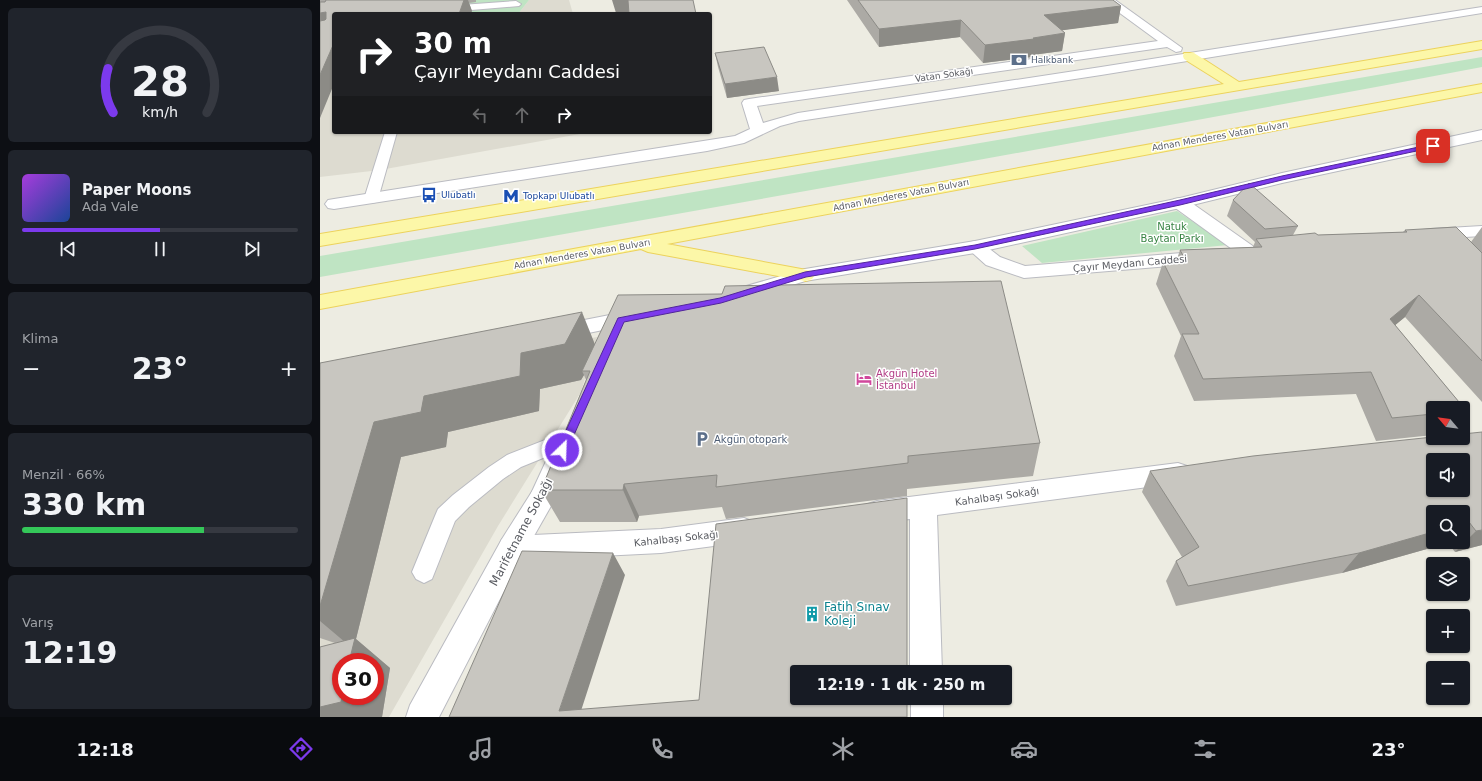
<!DOCTYPE html>
<html lang="tr">
<head>
<meta charset="utf-8">
<style>
	:root { --surface:#171b24; --page:#20242c; --text:#f1f3f6; --muted:#9ea1a6; --line:#363941; --accent:#7c3aed }
	body { margin:0; font-family:"DejaVu Sans",sans-serif; background:var(--page); color:var(--text); height:100vh; display:flex; flex-direction:column; font-size:15px; white-space:nowrap }
	* { box-sizing:border-box; margin:0 }
	p { font-size:13px; color:var(--muted) }
	.icon { flex:none; width:22px; height:22px; fill:none; stroke:currentColor; stroke-width:2; stroke-linecap:round; stroke-linejoin:round }
	.map { position:relative; flex:1; overflow:hidden }
	.drawer { display:flex; flex-direction:column; gap:8px; padding:8px; background:#0d0f14; width:320px }
	.drawer>* { flex:none }
	.hud { position:absolute; left:12px; top:12px; width:380px; height:122px; border-radius:4px; box-shadow:0 1px 3px #0004; background:#202124; color:#fff; overflow:hidden }
	.needle { width:26px; rotate:299deg }
	.fabs { position:absolute; left:1106px; top:401px; display:grid; gap:8px }
	.fabs a { display:grid; place-items:center; width:44px; height:44px; border-radius:4px; background:var(--surface); box-shadow:0 1px 3px #0004; font-size:20px }
	.speed { position:absolute; left:12px; top:653px; display:flex; gap:8px; font-size:20px; font-weight:700; text-align:center }
	.speed>* { display:grid; place-content:center; width:52px; height:52px; border-radius:50%; background:var(--surface); box-shadow:0 1px 3px #0004; line-height:1 }
	.speed .limit { border:6px solid #d22; background:#fff; color:#111 }
	.pin { position:absolute; display:grid; place-items:center; width:34px; height:34px; color:#fff; margin:-17px; border-radius:8px; box-shadow:0 2px 6px #0006 }
	.me { position:absolute; width:44px; margin:-22px; rotate:24deg; stroke-linejoin:round; filter:drop-shadow(0 0 3px #0008) }
	.turn { display:flex; align-items:center; gap:14px; height:84px; padding:0 16px; font-size:18px }
	.turn .icon { width:52px; height:52px; stroke-width:2.5 }
	.turn b { display:block; font-size:28px; line-height:34px }
	.lanes { display:flex; align-items:center; height:38px; padding:0 16px; background:#0003; justify-content:center; gap:20px; direction:ltr }
	.lanes .off { opacity:.35 }
	.big { font-size:30px; font-weight:700; line-height:1.1 }
	.drawer .widget { flex:1; display:flex; flex-direction:column; justify-content:center; gap:6px; min-width:0; padding:0 14px; border-radius:6px; background:var(--page) }
	.drawer .dial { align-items:center; gap:0 }
	.dial svg { height:104px; overflow:visible; fill:none; stroke:var(--line); stroke-width:7; stroke-linecap:round; text-anchor:middle }
	.dial text { fill:var(--text); stroke:none }
	.song { display:flex; align-items:center; gap:12px }
	.cover { width:48px; height:48px; border-radius:6px; background:linear-gradient(135deg,hsl(280 70% 55%),hsl(220 70% 35%)) }
	.played { height:4px; border-radius:2px; background:linear-gradient(90deg,var(--accent) 50%,var(--line) 50%) }
	.keys { display:flex; justify-content:space-around; direction:ltr }
	.heat { display:flex; justify-content:space-between; align-items:center; font-size:22px; direction:ltr }
	.charge { height:6px; border-radius:3px; background:linear-gradient(90deg,#34c759 66%,var(--line) 0) }
	.trip { position:absolute; left:470px; top:665px; width:222px; height:40px; border-radius:4px; background:var(--surface); box-shadow:0 1px 3px #0004; font-weight:700; line-height:40px; text-align:center }
	.tabs { display:flex; height:64px; justify-content:space-around; align-items:center; background:#090b0e; color:var(--muted) }
	.tabs .icon { width:28px; height:28px }
	.tabs .current { color:var(--accent) }
	.tabs b { font-size:18px; color:var(--text) }
	main { display:flex; flex:1; min-height:0 }
	.map>svg:first-child { display:block }
	.education { fill:#dddbd0; fill-rule:evenodd }
	.green { fill:#bfe4c3 }
	.lines { fill:none; stroke-linecap:round; stroke-linejoin:round }
	.service-casing { stroke:#babbc1; stroke-width:2 }
	.pedestrian-casing { stroke:#babbc1; stroke-width:2 }
	.minor-casing { stroke:#babbc1; stroke-width:2 }
	.secondary-casing { stroke:#b8bac0; stroke-width:2 }
	.primary-casing { stroke:#ecd25c; stroke-width:2 }
	.service { fill:#fff; fill-rule:evenodd }
	.pedestrian { fill:#fff; fill-rule:evenodd }
	.minor { fill:#fff; fill-rule:evenodd }
	.secondary { fill:#fff; fill-rule:evenodd }
	.primary { fill:#fcf7a8; fill-rule:evenodd }
	.wall { fill:#acaaa5; fill-rule:evenodd }
	.shaded-wall { fill:#8c8b86 }
	.building { fill:#c8c6c0; stroke:#8c8b86; fill-rule:evenodd }
	.route { fill:#7c3aed; stroke:#51269a }
	.labels { text-anchor:middle; stroke-width:3; stroke-linejoin:round; paint-order:stroke }
	.far-service-label { font-size:9px; fill:#4e5e75; stroke:#fff; text-anchor:start }
	.far-street-label { font-size:9px; fill:#5b5d63; stroke:#fff }
	.far-transit-label { font-size:9px; fill:#164399; stroke:#fff; text-anchor:start }
	.park-label { font-size:10px; fill:#388444; stroke:#fff }
	.street-label { font-size:10px; fill:#5b5d63; stroke:#fff }
	.hotel-label { font-size:10px; fill:#b23c85; stroke:#fff; text-anchor:start }
	.service-label { font-size:10px; fill:#4e5e75; stroke:#fff; text-anchor:start }
	.near-street-label { font-size:12px; fill:#5b5d63; stroke:#fff }
	.near-culture-label { font-size:12px; fill:#0d838f; stroke:#fff; text-anchor:start }
</style>
</head>
<body>
<main>
<section class="drawer">
<div class="widget dial"><svg viewBox="0 0 100 80">
<path d="M14 69A42 42 0 1 1 86 69"/>
<path d="M14 69A42 42 0 0 1 10 35" stroke="#7c3aed"/>
<text x="50" y="56" font-size="32" font-weight="700">28</text>
<text x="50" y="72" font-size="11">km/h</text>
</svg></div>
<div class="widget">
<div class="song"><i class="cover"></i><div><b>Paper Moons</b><p>Ada Vale</p></div></div>
<div class="played"></div>
<div class="keys"><svg class="icon" aria-label="previous" viewBox="0 0 24 24"><path d="M18 5L8 12l10 7zM5 5v14"/></svg><svg class="icon" aria-label="pause" viewBox="0 0 24 24"><path d="M8 5v14M16 5v14"/></svg><svg class="icon" aria-label="next" viewBox="0 0 24 24"><path d="M6 5l10 7-10 7zM19 5v14"/></svg></div>
</div>
<div class="widget"><p>Klima</p>
<div class="heat"><a>−</a><b class="big">23°</b><a>+</a></div>
</div>
<div class="widget"><p>Menzil · 66%</p><b class="big">330 km</b><div class="charge"></div></div>
<div class="widget"><p>Varış</p><b class="big">12:19</b></div>
</section>
<div class="map">
<svg width="1162" height="717" viewBox="0 0 1162 717">
	<rect width="100%" height="100%" fill="#edece2"/>
	<path class="education" d="M209 0H249L253 14H198Z
		M0 23H14V132H271L60 170 0 177Z
		M277 337 261 392 178 526 69 717H0V393ZM21 662H55V696H21Z"/>
	<path class="green" d="M0 0H209L198 14H14Z
		M1162 57V67C775 140 388 209 0 277V256Z
		M857 211 908 245 722 263 702 246Z"/>
	<g class="lines">
		<defs>
			<path id="service" d="M196 1 201 4 199 6 127 12 122 9 127 6Z
				M65 132H77L58 199 56 202 51 203 46 202 44 199Z
				M248 431 255 433 258 439 255 445 201 467 183 479 149 507 135 521 112 579 104 583 96 579 92 572 115 516 118 509 133 495 169 467 187 455Z"/>
			<path id="pedestrian" d="M222 487 231 490 235 498 231 506 202 557 192 560 182 557 178 548 182 539 213 490Z"/>
			<path id="minor" d="M782 0H795L862 48 861 51 856 52 847 47 437 106 443 123 478 113 781 67 1162 7V13L781 75 479 121 460 126 424 143 387 151 14 209 8 208 5 204 8 200 14 199 415 136 430 129 422 103 424 100 429 99 838 41Z
				M860 198 866 199 937 249 939 253 937 257 930 259 923 257 854 207 851 203 854 199Z
				M1162 226V236L1111 239 1105 238 1102 234 1105 230 1111 229Z
				M655 241 662 243 680 257 705 266 886 251 893 253 895 257 893 261 886 263 704 278 666 265 646 247 648 243Z
				M485 269 492 271 495 275 492 279 423 300 416 299 413 294 416 289Z
				M315 310 322 312 325 317 322 322 239 339 232 337 228 332 232 327 239 325Z
				M236 456 245 459 249 466 231 506 222 509 213 506 209 498 227 459Z
				M858 463 867 466 871 473 867 480 858 483 617 515 622 672H590V519L557 523 548 520 544 512 548 504 557 501Z
				M424 518 434 522 438 530 434 538 424 542 341 553 200 560 119 717H86L90 705 182 539 192 536 341 529Z
				M591 698H623V717H591Z"/>
			<path id="secondary" d="M1162 130V140L962 183 860 208 655 253 485 281 478 279 475 275 478 271 485 269 655 241 860 198 962 173Z"/>
			<path id="primary" d="M1162 41V49L0 246V234L904 84 864 59 863 56 864 53H874L919 82Z
				M1162 84V92L347 244 492 271 495 275 492 279 485 281 328 252 321 249 0 309V295Z"/>
		</defs>
		<use href="#service" class="service-casing"/>
		<use href="#pedestrian" class="pedestrian-casing"/>
		<use href="#minor" class="minor-casing"/>
		<use href="#secondary" class="secondary-casing"/>
		<use href="#primary" class="primary-casing"/>
		<use href="#service" class="service"/>
		<use href="#pedestrian" class="pedestrian"/>
		<use href="#minor" class="minor"/>
		<use href="#secondary" class="secondary"/>
		<use href="#primary" class="primary"/>
	</g>
	<path class="wall" d="M0 0H156V2L149 3 152 11 14 14 0 118Z
		M527 0H793L801 6 798 23 741 30 745 33 742 51 712 55V57L663 63 640 37 559 47Z
		M395 53 459 91 407 98 398 67Z
		M913 200 978 226 973 235H998L1083 232 1085 230 1151 242 1162 227V402L1085 317 1075 325 1149 414 1143 422V408H1113V435L1056 441 1036 394 874 401 854 356 861 336 836 284 843 262H856L860 250 933 247 935 242 907 216Z
		M275 344 720 443 713 476 587 489V496L406 519 402 507 319 516 317 522H240L221 490 266 380 264 375 261 380 220 389 219 411 128 432 126 447 81 457 36 639 70 668 62 717H0L15 643 0 638V363Z
		M1143 438 1162 545 1135 552 1128 543 1022 573 856 606 846 581 856 561 862 557 822 492 830 471ZM1143 512V542H1113Z"/>
	<path class="shaded-wall" d="M144 0H148L152 11 151 14H139Z
		M292 0H308L311 12 296 13Z
		M801 6 798 23 722 33 724 15Z
		M6 12 14 27 0 31V13Z
		M641 20 640 37 559 47V29Z
		M745 33 742 51 712 55V57L663 63 665 45 713 38Z
		M14 43V84L0 118V75Z
		M390 76 392 87H390Z
		M457 77 459 91 407 98 405 84Z
		M1099 295 1085 317 1056 341 1070 319Z
		M262 312 276 347 262 371 264 375 261 380 220 389 219 411 128 432 126 447 81 457 36 639 70 668 62 717H0V707L22 696H55V662H29L32 648 0 621V606L54 422 104 396 201 353Z
		M304 484 319 516 317 522 303 490Z
		M1149 522 1143 528V524Z
		M1162 530V545L1135 552 1156 531Z
		M1113 532V542H1129L1128 543 1022 573 1039 553Z
		M293 553 305 575 259 717 239 711Z"/>
	<path class="building" d="M6 0H144L139 14H14V43L0 75V21L5 20 6 19V12L0 13V2H5Z
		M308 0H373L376 14H309Z
		M538 0H793L801 6 724 15 745 33 713 38 714 39 665 45 641 20 559 29Z
		M444 47 457 77 405 84 395 53Z
		M929 183 978 226 945 229 913 200Z
		M1136 227 1162 253V361L1099 295 1070 319 1149 414H1143V408H1113V414L1072 418 1051 372 883 379 862 334H879L843 262 866 261 860 250 942 247 936 239 995 233 998 235 1087 232 1085 230Z
		M681 281 720 443 588 456V463L396 487 397 475 304 484 303 490H221L270 371H262L298 295 402 294 405 286Z
		M262 312 245 344 201 353 200 376 104 396 101 412 54 422 0 606V363Z
		M1162 432V530L1156 531 1149 522 1143 524V512H1113V532L1039 553 868 586 856 561 879 547 830 471 933 456 1113 437V438H1143V434ZM1113 460H1143V490H1113Z
		M587 498V672H477V698H587V717H129L202 551 293 553 239 711 379 700 396 524Z
		M35 638 29 662H21V696H22L21 702 0 707V647Z"/>
	<path class="route" d="M1113 144 1116 146 1115 147 962 180 860 205 655 249 486 277 401 303 304 322 246 453H239L237 450 298 318 400 298 485 272 655 245 860 200 962 176Z"/>
	<defs>
		<symbol id="bank-bare" viewBox="-9 -9 18 18"><path d="M-6-4H6V4H-6ZM0-2.3a2.3 2.3 0 1 0 0 4.6a2.3 2.3 0 1 0 0-4.6Z" fill="#5c6f8a" stroke="#fff" stroke-width="2.5" paint-order="stroke"/></symbol>
		<symbol id="bus-bare" viewBox="-9 -9 18 18"><path d="M-5-6H5V4H4V6H2V4H-2V6H-4V4H-5ZM-3.5-4V0h7V-4ZM-3.5 1.2v1.5H-2V1.2ZM2 1.2v1.5H3.5V1.2Z" fill="#1a4fb4" stroke="#fff" stroke-width="2.5" paint-order="stroke"/></symbol>
		<symbol id="metro-bare" viewBox="-9 -9 18 18"><path d="M-5.5 5V-5H-3L0 0L3-5H5.5V5H3V-.5L0 4L-3-.5V5Z" fill="#1a4fb4" stroke="#fff" stroke-width="2.5" paint-order="stroke"/></symbol>
		<symbol id="hotel-bare" viewBox="-9 -9 18 18"><path d="M-6-4.5h1.5V1H6V5H4.5V3h-9V5H-6ZM-4 0a1.8 1.8 0 1 1 3.6 0ZM.5 0V-2.5h3Q6-2.5 6 0Z" fill="#d1479c" stroke="#fff" stroke-width="2.5" paint-order="stroke"/></symbol>
		<symbol id="parking-bare" viewBox="-9 -9 18 18"><path d="M-3.5-5.5H1a3.5 3.5 0 0 1 0 7H-1V5.5H-3.5ZM-1-3.4V-.6H.8a1.4 1.4 0 0 0 0-2.8Z" fill="#5c6f8a" stroke="#fff" stroke-width="2.5" paint-order="stroke"/></symbol>
		<symbol id="building-bare" viewBox="-9 -9 18 18"><path d="M-4-6H4V6H1V3H-1V6H-4ZM-2.5-4.3h1.7v1.8h-1.7ZM.8-4.3h1.7v1.8H.8ZM-2.5-1h1.7V.8h-1.7ZM.8-1h1.7V.8H.8Z" fill="#0f9aa8" stroke="#fff" stroke-width="2.5" paint-order="stroke"/></symbol>
	</defs>
	<g fill-rule="evenodd">
		<use href="#bank-bare" x="688" y="49" width="22" height="22"/>
		<use href="#bus-bare" x="98" y="184" width="22" height="22"/>
		<use href="#metro-bare" x="180" y="185" width="22" height="22"/>
		<use href="#hotel-bare" x="533" y="368" width="22" height="22"/>
		<use href="#parking-bare" x="371" y="428" width="22" height="22"/>
		<use href="#building-bare" x="481" y="603" width="22" height="22"/>
	</g>
	<g class="labels">
		<g class="far-service-label">
			<text x="711" y="63">Halkbank</text>
		</g>
		<g class="far-street-label">
			<text transform="translate(624 75) rotate(-8)" y="3">Vatan Sokağı</text>
			<text transform="translate(900 136) rotate(-10)" y="3">Adnan Menderes Vatan Bulvarı</text>
			<text transform="translate(581 195) rotate(-11)" y="3">Adnan Menderes Vatan Bulvarı</text>
			<text transform="translate(262 254) rotate(-10)" y="3">Adnan Menderes Vatan Bulvarı</text>
		</g>
		<g class="far-transit-label">
			<text x="121" y="198">Ulubatlı</text>
			<text x="203" y="199">Topkapı Ulubatlı</text>
		</g>
		<g class="park-label">
			<text x="852" y="230">Natuk<tspan x="852" dy="12">Baytan Parkı</tspan></text>
		</g>
		<g class="street-label">
			<text transform="translate(810 263) rotate(-5)" y="4">Çayır Meydanı Caddesi</text>
			<text transform="translate(677 496) rotate(-8)" y="4">Kahalbaşı Sokağı</text>
			<text transform="translate(356 538) rotate(-6)" y="4">Kahalbaşı Sokağı</text>
		</g>
		<g class="hotel-label">
			<text x="556" y="377">Akgün Hotel<tspan x="556" dy="12">İstanbul</tspan></text>
		</g>
		<g class="service-label">
			<text x="394" y="443">Akgün otopark</text>
		</g>
		<g class="near-street-label">
			<text transform="translate(201 532) rotate(-62)" y="4">Marifetname Sokağı</text>
		</g>
		<g class="near-culture-label">
			<text x="504" y="611">Fatih Sınav<tspan x="504" dy="14">Koleji</tspan></text>
		</g>
	</g>
</svg>
<div class="fabs">
<a><svg class="needle" viewBox="-14 -14 28 28"><path d="M0-13l5 13h-10z" fill="#e53935"/><path d="M0 13l5-13h-10z" fill="#9ea1a6"/></svg></a>
<a><svg class="icon" aria-label="sound" viewBox="0 0 24 24"><path d="M4 9h4l5-4v14l-5-4H4zM17 9q2 3 0 6"/></svg></a>
<a><svg class="icon" aria-label="search" viewBox="0 0 24 24"><circle cx="10" cy="10" r="6"/><path d="M15 15l6 6"/></svg></a>
<a><svg class="icon" aria-label="layers" viewBox="0 0 24 24"><path d="M12 4l9 5-9 5-9-5zM3 14l9 5 9-5"/></svg></a>
<a>+</a>
<a>−</a>
</div>
<div class="speed"><div class="limit">30</div></div>
<div class="pin" style="left:1113px;top:146px;background:#d93025"><svg class="icon" aria-label="arrive" viewBox="0 0 24 24"><path d="M6 21V4h12l-3 4 3 4H6"/></svg></div>
<svg class="me" style="left:242px;top:450px" viewBox="-20 -20 40 40"><circle r="17" fill="#7c3aed" stroke="#fff" stroke-width="3"/><path d="M0-11L8 9 0 5-8 9z" fill="#fff"/></svg>
<div class="trip">12:19 · 1 dk · 250 m</div>
<div class="hud">
<div class="turn"><svg class="icon" aria-label="right" viewBox="0 0 24 24"><path d="M7 20v-9h11M14 6l5 5-5 5"/></svg><div><b>30 m</b>Çayır Meydanı Caddesi</div></div>
<div class="lanes"><svg class="icon off" aria-label="left" viewBox="0 0 24 24"><path d="M17 20v-9H6M10 6l-5 5 5 5"/></svg><svg class="icon off" aria-label="ahead" viewBox="0 0 24 24"><path d="M12 20V5M6 11l6-6 6 6"/></svg><svg class="icon" aria-label="right" viewBox="0 0 24 24"><path d="M7 20v-9h11M14 6l5 5-5 5"/></svg></div>
</div>
</div>
</main>
<nav class="tabs">
<b>12:18</b>
<svg class="icon current" aria-label="directions" viewBox="0 0 24 24"><path d="M12 3l9 9-9 9-9-9zM9 14v-3h6M13 9l2 2-2 2"/></svg>
<svg class="icon" aria-label="music" viewBox="0 0 24 24"><path d="M9 18V5l10-2v13"/><circle cx="6" cy="18" r="3"/><circle cx="16" cy="16" r="3"/></svg>
<svg class="icon" aria-label="phone" viewBox="0 0 24 24"><path d="M5 4h4l2 5-3 2q2 4 5 5l2-3 5 2v4C11 20 4 13 5 4z"/></svg>
<svg class="icon" aria-label="climate" viewBox="0 0 24 24"><path d="M12 3v18M4 7l16 10M4 17L20 7"/></svg>
<svg class="icon" aria-label="car" viewBox="0 0 24 24"><path d="M5 17H2v-5l4-1 3-4h7l3 4 3 1v5h-3M9 17h6M6 11h13"/><circle cx="7" cy="17" r="2"/><circle cx="17" cy="17" r="2"/></svg>
<svg class="icon" aria-label="filters" viewBox="0 0 24 24"><path d="M4 7h16M4 17h16"/><circle cx="9" cy="7" r="2"/><circle cx="15" cy="17" r="2"/></svg>
<b>23°</b>
</nav>
</body>
</html>
